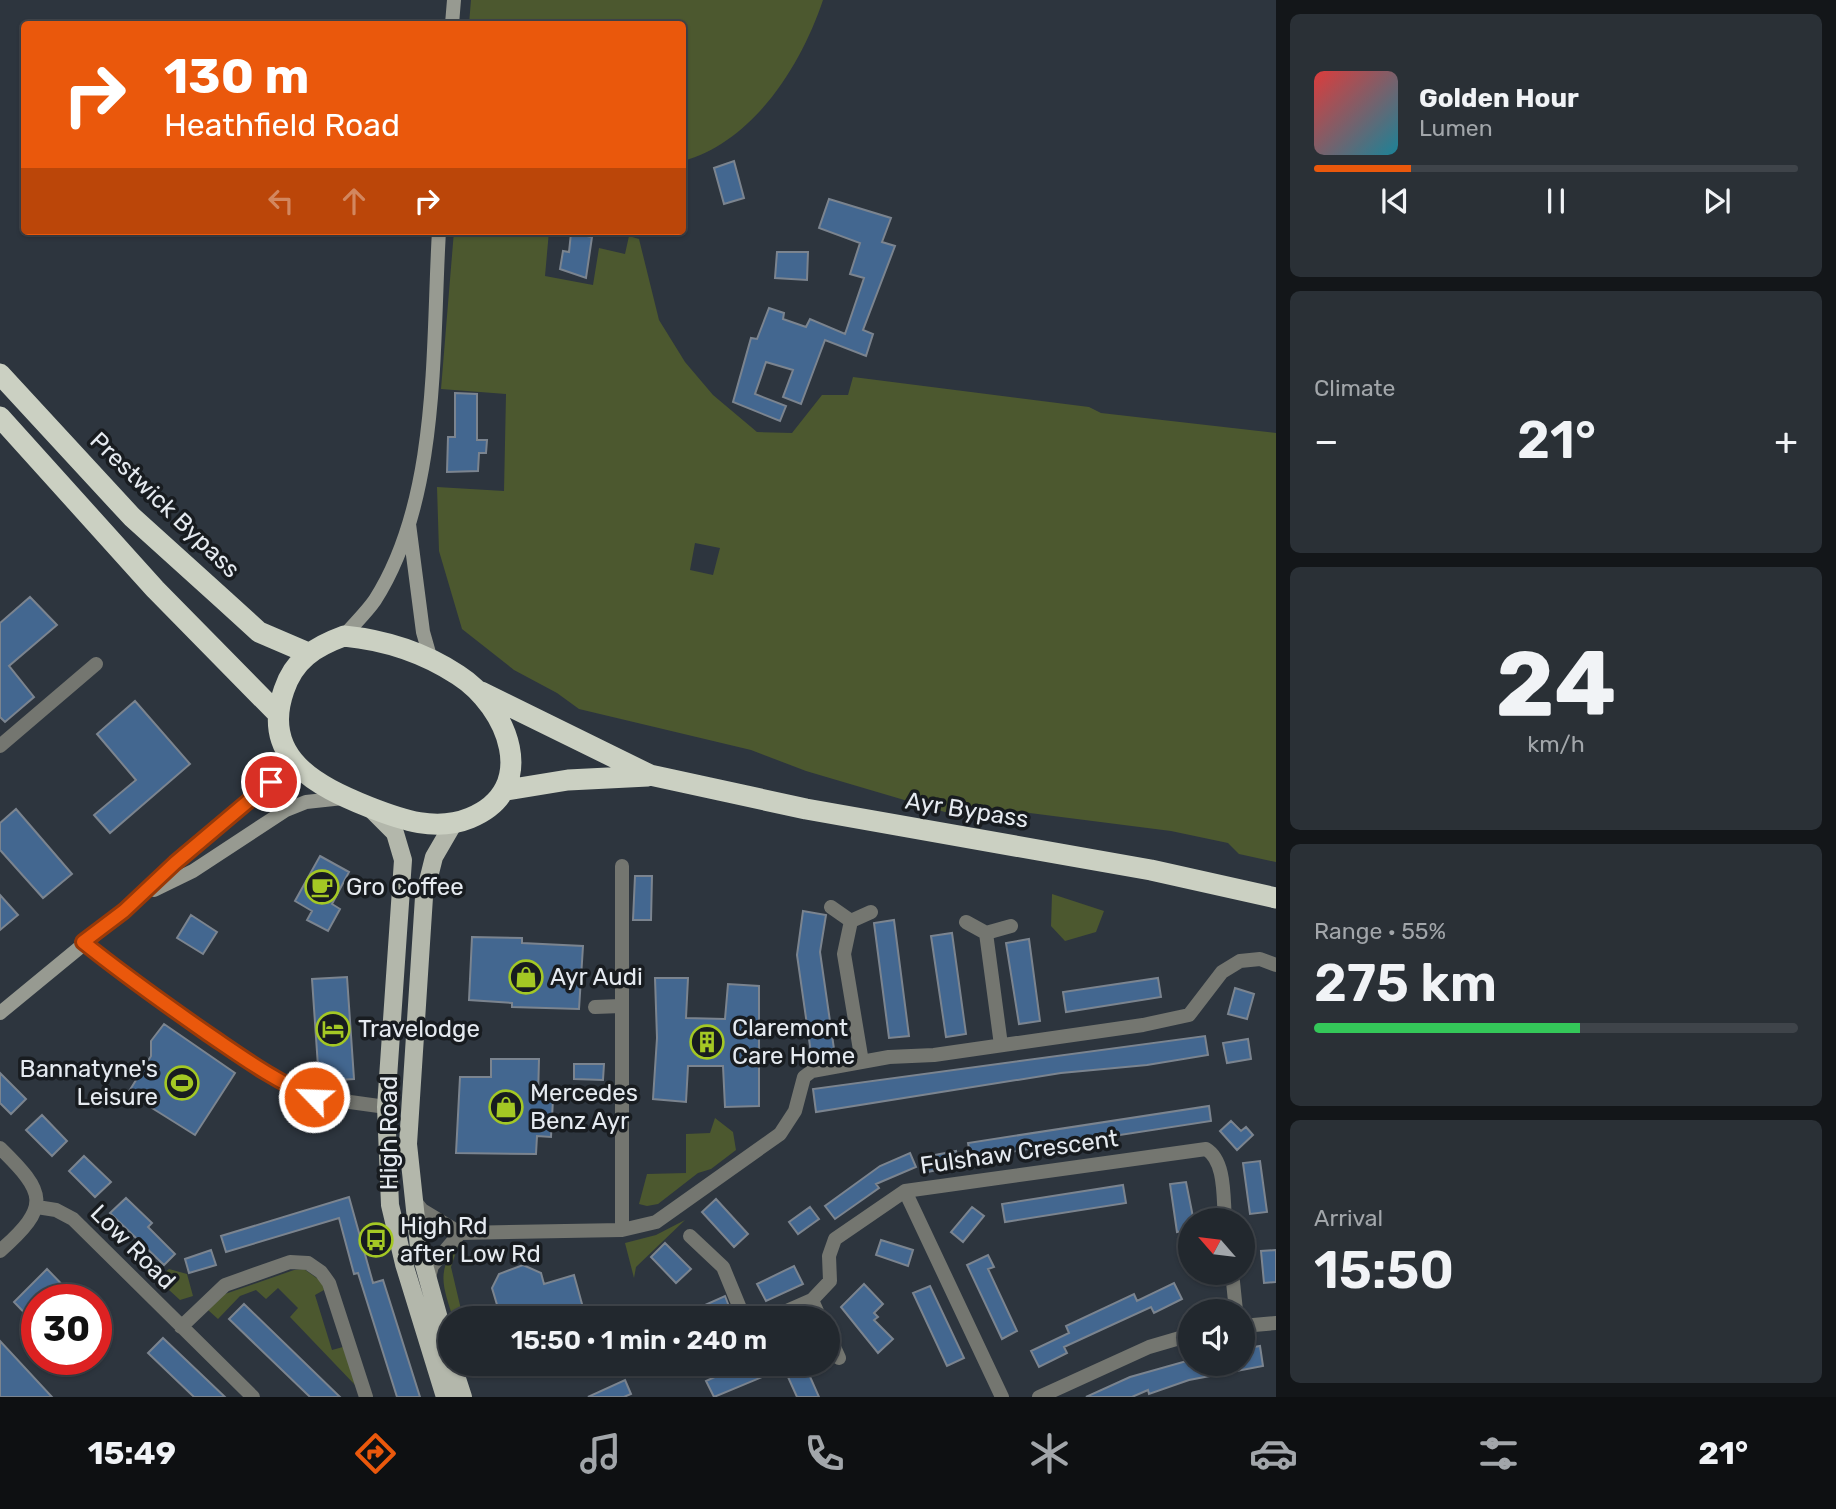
<!DOCTYPE html>
<html lang="en">
<head>
<meta charset="utf-8">
<style>
	:root { --surface:#22282e; --page:#2a3036; --text:#f1f3f6; --muted:#a2a6aa; --line:#3f444a; --accent:#ea580c }
	body { margin:0; font-family:Rubik,sans-serif; background:var(--page); color:var(--text); height:100vh; display:flex; flex-direction:column; font-size:26px; white-space:nowrap }
	* { box-sizing:border-box; margin:0 }
	p { font-size:23px; color:var(--muted) }
	.icon { flex:none; width:38px; height:38px; fill:none; stroke:currentColor; stroke-width:2; stroke-linecap:round; stroke-linejoin:round }
	.map { position:relative; flex:1; overflow:hidden }
	.details { display:flex; flex-direction:column; gap:14px; padding:14px; background:#131619; width:560px }
	.details>* { flex:none }
	.guide { position:absolute; left:21px; top:21px; width:665px; height:214px; border-radius:7px; box-shadow:0 2px 5px #0004,0 0 0 2px var(--line); background:#ea580c; color:#fff; overflow:hidden }
	.needle { width:46px; rotate:298deg }
	.buttons { position:absolute; left:1178px; top:1208px; display:grid; gap:14px }
	.buttons a { display:grid; place-items:center; width:77px; height:77px; border-radius:50%; background:var(--surface); box-shadow:0 2px 5px #0004,0 0 0 2px var(--line); font-size:35px }
	.speed { position:absolute; left:21px; top:1284px; display:flex; gap:14px; font-size:35px; font-weight:700; text-align:center }
	.speed>* { display:grid; place-content:center; width:91px; height:91px; border-radius:50%; background:var(--surface); box-shadow:0 2px 5px #0004,0 0 0 2px var(--line); line-height:1 }
	.speed .limit { border:10px solid #d22; background:#fff; color:#111 }
	.pin { position:absolute; display:grid; place-items:center; width:60px; height:60px; color:#fff; margin:-30px; border:4px solid #fff; border-radius:50%; box-shadow:0 2px 7px #0007 }
	.me { position:absolute; width:77px; margin:-38px; rotate:294deg; stroke-linejoin:round; filter:drop-shadow(0 0 5px #0008) }
	.turn { display:flex; align-items:center; gap:24px; height:147px; padding:0 28px; font-size:32px }
	.turn .icon { width:91px; height:91px; stroke-width:2.5 }
	.turn b { display:block; font-size:49px; line-height:60px }
	.lanes { display:flex; align-items:center; height:66px; padding:0 28px; background:#0003; justify-content:center; gap:35px; direction:ltr }
	.lanes .off { opacity:.35 }
	.big { font-size:52px; font-weight:600; line-height:1.1 }
	.details .widget { flex:1; display:flex; flex-direction:column; justify-content:center; gap:10px; min-width:0; padding:0 24px; border-radius:10px; background:var(--page) }
	.details .dial { align-items:center; gap:0 }
	.dial b { font-size:91px; line-height:1 }
	.song { display:flex; align-items:center; gap:21px }
	.cover { width:84px; height:84px; border-radius:10px; background:linear-gradient(135deg,hsl(0 70% 55%),hsl(190 70% 35%)) }
	.played { height:7px; border-radius:4px; background:linear-gradient(90deg,var(--accent) 20%,var(--line) 20%) }
	.keys { display:flex; justify-content:space-around; direction:ltr }
	.heat { display:flex; justify-content:space-between; align-items:center; font-size:38px; direction:ltr }
	.charge { height:10px; border-radius:5px; background:linear-gradient(90deg,#34c759 55%,var(--line) 0) }
	.trip { position:absolute; left:438px; top:1306px; width:402px; height:70px; border-radius:35px; background:var(--surface); box-shadow:0 2px 5px #0004,0 0 0 2px var(--line); font-weight:600; line-height:70px; text-align:center }
	.menu { display:flex; height:112px; justify-content:space-around; align-items:center; background:#0e1012; color:var(--muted) }
	.menu .icon { width:49px; height:49px }
	.menu .current { color:var(--accent) }
	.menu b { font-size:32px; color:var(--text) }
	main { display:flex; flex:1; min-height:0 }
	.map>svg:first-child { display:block }
	.green { fill:#4c582f; fill-rule:evenodd }
	.building { fill:#436790; stroke:#7b848f; stroke-width:2 }
	.lines { fill:none; stroke-linecap:round; stroke-linejoin:round }
	.street { stroke:#747670; stroke-width:14 }
	.secondary { stroke:#979a91; stroke-width:14 }
	.primary { stroke:#b3b7ab; stroke-width:18 }
	.highway { stroke:#cbd0c2; stroke-width:21 }
	.route-casing { stroke:#983908; stroke-width:18 }
	.route { stroke:#ea580c; stroke-width:12 }
	.labels { text-anchor:middle; stroke-width:7; stroke-linejoin:round; paint-order:stroke }
	.street-label { font-size:24px; fill:#e5eaf0; stroke:#181c20 }
	.poi-label { font-size:24px; fill:#e5eaf0; stroke:#181c20; text-anchor:start }
</style>
</head>
<body>
<main>
<div class="map">
<svg width="1276" height="1397" viewBox="0 0 1276 1397">
	<rect width="100%" height="100%" fill="#2d353e"/>
	<path class="green" d="M471 0H823C801 66 753 142 683 161L682 24H469Z
		M454 231H549L545 276 593 285 599 248 625 254 629 236 639 239 659 320 685 362 713 395 757 432 792 433 822 395H848L853 377 1089 407 1101 413 1276 433V862L1239 854 1228 843 1171 831 998 809 945 812 806 771 751 750 579 709 557 693 514 670 462 629 439 551 437 487 504 491 506 394 441 389ZM695 543 720 548 713 575 690 570Z
		M1052 894 1104 911 1096 932 1065 941 1051 926Z
		M715 1118 733 1132 736 1150 711 1169 698 1173 658 1204 647 1206 639 1204 647 1174 686 1173V1134L710 1133Z
		M685 1220 636 1267 634 1278 625 1243 656 1235Z
		M458 1246 451 1267 463 1318H453C444 1289 435 1270 458 1246Z
		M169 1269 187 1274 193 1296 180 1300 157 1279Z
		M304 1269 322 1282 324 1290 315 1295 332 1350 343 1347 356 1386 290 1317 298 1308 278 1288 266 1299 256 1290 240 1296 218 1319 208 1310 225 1294 294 1270Z"/>
	<path class="building" d="M734 161 744 198 724 204 714 168Z
		M829 199 891 218 882 242 895 246 863 330 873 334 866 356 825 340 801 404 783 397 793 370 766 362 755 394 786 406 780 421 733 402 751 338 757 339 769 308 784 313 783 319 806 327 810 319 845 334 864 278 850 274 860 243 819 228Z
		M571 233 592 237 586 278 560 269 563 251 569 252Z
		M777 252H808L807 280 775 278Z
		M455 393 477 394V440H487L486 453H479L478 471 447 472 448 437H455Z
		M30 597 57 625 9 666 34 697 5 722 0 717V623Z
		M135 701 190 764 110 833 94 815 136 780 97 734Z
		M16 809 72 874 43 898 0 850V823Z
		M320 856 349 872 332 904 340 909 328 931 307 920 312 911 295 901Z
		M635 876H652L651 920H633Z
		M0 895 18 915 0 930Z
		M803 911 826 915 820 952 834 1049 811 1053 797 955Z
		M191 915 217 932 203 954 177 938Z
		M894 920 909 1036 889 1038 874 923Z
		M952 933 966 1034 946 1037 931 936Z
		M472 937 522 938V943L583 946 579 1009 512 1007V1003L469 1000Z
		M1029 939 1040 1021 1019 1024 1006 943Z
		M347 977 354 1079 319 1081 312 979Z
		M655 978H688L686 1018 725 1019 728 984 759 986V1106L725 1107 723 1066H688L686 1102 653 1099 657 1038Z
		M1158 978 1161 997 1066 1012 1063 992Z
		M1235 988 1254 994 1247 1019 1228 1014Z
		M164 1024 235 1073 195 1135 128 1093 151 1056V1041Z
		M1205 1036 1208 1055 1147 1065 1061 1073 816 1112 813 1089Z
		M1248 1039 1251 1059 1227 1063 1223 1043Z
		M491 1059H539L538 1098 553 1099 551 1137 537 1136 536 1154 456 1153 460 1077H491Z
		M574 1064H604L603 1080 574 1079Z
		M0 1073 26 1099 11 1114 0 1103Z
		M1209 1106 1211 1121 971 1158 968 1143Z
		M42 1115 67 1141 52 1156 26 1130Z
		M1231 1121 1241 1131 1246 1127 1253 1135 1237 1150 1220 1131Z
		M956 1151 959 1166 927 1172 924 1157Z
		M910 1153 916 1167 876 1184 879 1188 835 1219 825 1206 880 1166Z
		M84 1156 111 1182 95 1197 69 1171Z
		M1260 1161 1267 1212 1250 1214 1243 1163Z
		M1186 1182 1193 1217 1190 1220V1230L1177 1232 1170 1184Z
		M1123 1185 1126 1203 1005 1222 1002 1204Z
		M349 1197 373 1283 383 1280 420 1397H397L358 1273 354 1274 339 1218 226 1252 221 1236Z
		M126 1198 152 1223 148 1227 175 1254 164 1265 110 1213Z
		M716 1199 748 1234 734 1247 702 1212Z
		M810 1207 819 1219 798 1234 789 1222Z
		M972 1207 984 1216 963 1242 951 1232Z
		M881 1240 913 1250 908 1266 876 1255Z
		M665 1243 691 1269 676 1283 651 1257Z
		M211 1250 216 1265 189 1273 185 1259Z
		M1276 1250V1282L1264 1283 1261 1251Z
		M988 1255 994 1267 988 1269 1017 1331 1002 1339 967 1265Z
		M523 1265 541 1273 544 1284 574 1275 585 1315 577 1318H501L492 1288 499 1274Z
		M794 1266 803 1284 766 1301 757 1284Z
		M47 1269 77 1300H37V1326L14 1302Z
		M1174 1283 1182 1299 1154 1313 1151 1307 1103 1329 1064 1347 1067 1353 1039 1367 1031 1351 1069 1333 1066 1326 1134 1294 1137 1301Z
		M864 1284 883 1304 874 1313 878 1317 874 1320 893 1339 878 1353 841 1307Z
		M930 1286 964 1358 947 1366 913 1293Z
		M725 1296 732 1314 724 1318H676Z
		M244 1304 340 1397H310L229 1319Z
		M163 1338 225 1397H194L148 1353Z
		M0 1341 52 1397H0Z
		M1260 1346 1263 1366 1189 1380 1149 1394 1148 1390 1132 1397H1086L1130 1377 1190 1360V1363H1242V1349Z
		M745 1363H804L819 1397H797L784 1368 714 1397 706 1381Z
		M625 1380 631 1394 624 1397H588Z"/>
	<g class="lines">
		<path class="street" d="M0 746 96 664
			M622 866V1230
			M831 907 851 921
			M966 922 986 933 1011 926
			M986 933 1001 1045
			M83 942 136 984 288 1087 314 1097 386 1107
			M595 1007 621 1006
			M862 1062 844 954 851 921 871 912
			M0 1148C46 1193 51 1206 0 1251
			M413 1199 422 1210 460 1233
			M37 1207 56 1210 73 1219 253 1397
			M690 1236 723 1267 744 1318
			M1232 1272 1236 1311
			M428 1281 432 1266 460 1233 622 1230 656 1222 780 1134 795 1111 804 1077 812 1071 889 1057 934 1055 1143 1025 1189 1015 1222 972 1240 961 1260 959 1276 965
			M812 1300 820 1318
			M771 1318 812 1300 830 1281 829 1256 835 1239 905 1191
			M1242 1326 1276 1323
			M181 1327 225 1285 290 1262 308 1263 321 1272 329 1283 366 1397
			M828 1334 839 1358
			M652 1367 661 1363
			M1002 1397 905 1191 1206 1149C1226 1161 1223 1198 1225 1220
			M1039 1397 1149 1347 1190 1335"/>
		<path class="secondary" d="M452 24 454 0
			M409 524 423 632 431 660
			M344 636C354 624 366 613 375 600 440 498 432 348 439 231
			M154 890 193 871 286 810 306 802 343 798
			M0 1013 124 911 175 863 256 796 271 782 287 752"/>
		<path class="primary" d="M370 808 395 833 403 860 386 1107 390 1205 404 1264 445 1397
			M450 1358 419 1247 408 1144 424 897 434 857 452 826
			M452 1363 463 1397"/>
		<path class="highway" d="M0 374 132 517 225 601 259 632 308 653
			M0 417 155 589 277 713
			M344 636C385 640 423 652 458 675 508 707 541 789 470 818 436 832 402 820 369 807 317 786 260 758 284 690 294 660 314 647 344 636Z
			M481 692 650 775 806 809 1151 870 1276 898
			M507 790 568 780 648 776"/>
	</g>
	<g class="lines">
		<defs>
			<path id="route" d="M271 782 175 863 124 911 83 942C124 975 165 1004 208 1034 242 1057 276 1082 314 1097"/>
		</defs>
		<use href="#route" class="route-casing"/>
		<use href="#route" class="route"/>
	</g>
	<defs>
		<symbol id="cafe-ring" viewBox="-11 -11 22 22"><circle r="9.5" fill="#181c20" stroke="#a4c824" stroke-width="1.5"/><path d="M-5.5-4.5H6V0H3Q3 3.5 0 3.5H-2.5Q-5.5 3.5-5.5 0ZM3-3.2v2h1.7v-2ZM-6 4.5H4V6H-6Z" fill="#a4c824"/></symbol>
		<symbol id="shop-ring" viewBox="-11 -11 22 22"><circle r="9.5" fill="#181c20" stroke="#a4c824" stroke-width="1.5"/><path d="M-5-2.5h2.3a2.7 3.5 0 0 1 5.4 0H5L5.5 6h-11ZM-1.5-2.5h3a1.5 2.3 0 0 0-3 0Z" fill="#a4c824"/></symbol>
		<symbol id="hotel-ring" viewBox="-11 -11 22 22"><circle r="9.5" fill="#181c20" stroke="#a4c824" stroke-width="1.5"/><path d="M-6-4.5h1.5V1H6V5H4.5V3h-9V5H-6ZM-4 0a1.8 1.8 0 1 1 3.6 0ZM.5 0V-2.5h3Q6-2.5 6 0Z" fill="#a4c824"/></symbol>
		<symbol id="building-ring" viewBox="-11 -11 22 22"><circle r="9.5" fill="#181c20" stroke="#a4c824" stroke-width="1.5"/><path d="M-4-6H4V6H1V3H-1V6H-4ZM-2.5-4.3h1.7v1.8h-1.7ZM.8-4.3h1.7v1.8H.8ZM-2.5-1h1.7V.8h-1.7ZM.8-1h1.7V.8H.8Z" fill="#a4c824"/></symbol>
		<symbol id="stadium-ring" viewBox="-11 -11 22 22"><circle r="9.5" fill="#181c20" stroke="#a4c824" stroke-width="1.5"/><path d="M0-5a6.5 5 0 1 0 0 10a6.5 5 0 1 0 0-10ZM-3.5-1.8h7v3.6h-7Z" fill="#a4c824"/></symbol>
		<symbol id="bus-ring" viewBox="-11 -11 22 22"><circle r="9.5" fill="#181c20" stroke="#a4c824" stroke-width="1.5"/><path d="M-5-6H5V4H4V6H2V4H-2V6H-4V4H-5ZM-3.5-4V0h7V-4ZM-3.5 1.2v1.5H-2V1.2ZM2 1.2v1.5H3.5V1.2Z" fill="#a4c824"/></symbol>
	</defs>
	<g fill-rule="evenodd">
		<use href="#cafe-ring" x="303" y="868" width="38" height="38"/>
		<use href="#shop-ring" x="507" y="958" width="38" height="38"/>
		<use href="#hotel-ring" x="314" y="1010" width="38" height="38"/>
		<use href="#building-ring" x="688" y="1023" width="38" height="38"/>
		<use href="#stadium-ring" x="163" y="1064" width="38" height="38"/>
		<use href="#shop-ring" x="487" y="1088" width="38" height="38"/>
		<use href="#bus-ring" x="357" y="1221" width="38" height="38"/>
	</g>
	<g class="labels">
		<g class="street-label">
			<text transform="translate(165 505) rotate(44)" y="8">Prestwick Bypass</text>
			<text transform="translate(967 810) rotate(9)" y="8">Ayr Bypass</text>
			<text transform="translate(389 1133) rotate(-90)" y="8">High Road</text>
			<text transform="translate(1019 1152) rotate(-8)" y="8">Fulshaw Crescent</text>
			<text transform="translate(133 1247) rotate(45)" y="8">Low Road</text>
		</g>
		<g class="poi-label">
			<text x="346" y="895">Gro Coffee</text>
			<text x="550" y="985">Ayr Audi</text>
			<text x="732" y="1036">Claremont<tspan x="732" dy="28">Care Home</tspan></text>
			<text x="358" y="1037">Travelodge</text>
			<text x="158" y="1077" text-anchor="end">Bannatyne's<tspan x="158" dy="28">Leisure</tspan></text>
			<text x="530" y="1101">Mercedes<tspan x="530" dy="28">Benz Ayr</tspan></text>
			<text x="400" y="1234">High Rd<tspan x="400" dy="28">after Low Rd</tspan></text>
		</g>
	</g>
</svg>
<div class="buttons">
<a><svg class="needle" viewBox="-14 -14 28 28"><path d="M0-13l5 13h-10z" fill="#e53935"/><path d="M0 13l5-13h-10z" fill="#a2a6aa"/></svg></a>
<a><svg class="icon" aria-label="sound" viewBox="0 0 24 24"><path d="M4 9h4l5-4v14l-5-4H4zM17 9q2 3 0 6"/></svg></a>
</div>
<div class="speed"><div class="limit">30</div></div>
<div class="pin" style="left:271px;top:782px;background:#d93025"><svg class="icon" aria-label="arrive" viewBox="0 0 24 24"><path d="M6 21V4h12l-3 4 3 4H6"/></svg></div>
<svg class="me" style="left:314px;top:1097px" viewBox="-20 -20 40 40"><circle r="17" fill="#ea580c" stroke="#fff" stroke-width="3"/><path d="M0-11L8 9 0 5-8 9z" fill="#fff"/></svg>
<div class="trip">15:50 · 1 min · 240 m</div>
<div class="guide">
<div class="turn"><svg class="icon" aria-label="right" viewBox="0 0 24 24"><path d="M7 20v-9h11M14 6l5 5-5 5"/></svg><div><b>130 m</b>Heathfield Road</div></div>
<div class="lanes"><svg class="icon off" aria-label="left" viewBox="0 0 24 24"><path d="M17 20v-9H6M10 6l-5 5 5 5"/></svg><svg class="icon off" aria-label="ahead" viewBox="0 0 24 24"><path d="M12 20V5M6 11l6-6 6 6"/></svg><svg class="icon" aria-label="right" viewBox="0 0 24 24"><path d="M7 20v-9h11M14 6l5 5-5 5"/></svg></div>
</div>
</div>
<section class="details">
<div class="widget">
<div class="song"><i class="cover"></i><div><b>Golden Hour</b><p>Lumen</p></div></div>
<div class="played"></div>
<div class="keys"><svg class="icon" aria-label="previous" viewBox="0 0 24 24"><path d="M18 5L8 12l10 7zM5 5v14"/></svg><svg class="icon" aria-label="pause" viewBox="0 0 24 24"><path d="M8 5v14M16 5v14"/></svg><svg class="icon" aria-label="next" viewBox="0 0 24 24"><path d="M6 5l10 7-10 7zM19 5v14"/></svg></div>
</div>
<div class="widget"><p>Climate</p>
<div class="heat"><a>−</a><b class="big">21°</b><a>+</a></div>
</div>
<div class="widget dial"><b>24</b><p>km/h</p></div>
<div class="widget"><p>Range · 55%</p><b class="big">275 km</b><div class="charge"></div></div>
<div class="widget"><p>Arrival</p><b class="big">15:50</b></div>
</section>
</main>
<nav class="menu">
<b>15:49</b>
<svg class="icon current" aria-label="directions" viewBox="0 0 24 24"><path d="M12 3l9 9-9 9-9-9zM9 14v-3h6M13 9l2 2-2 2"/></svg>
<svg class="icon" aria-label="music" viewBox="0 0 24 24"><path d="M9 18V5l10-2v13"/><circle cx="6" cy="18" r="3"/><circle cx="16" cy="16" r="3"/></svg>
<svg class="icon" aria-label="phone" viewBox="0 0 24 24"><path d="M5 4h4l2 5-3 2q2 4 5 5l2-3 5 2v4C11 20 4 13 5 4z"/></svg>
<svg class="icon" aria-label="climate" viewBox="0 0 24 24"><path d="M12 3v18M4 7l16 10M4 17L20 7"/></svg>
<svg class="icon" aria-label="car" viewBox="0 0 24 24"><path d="M5 17H2v-5l4-1 3-4h7l3 4 3 1v5h-3M9 17h6M6 11h13"/><circle cx="7" cy="17" r="2"/><circle cx="17" cy="17" r="2"/></svg>
<svg class="icon" aria-label="filters" viewBox="0 0 24 24"><path d="M4 7h16M4 17h16"/><circle cx="9" cy="7" r="2"/><circle cx="15" cy="17" r="2"/></svg>
<b>21°</b>
</nav>
</body>
</html>
